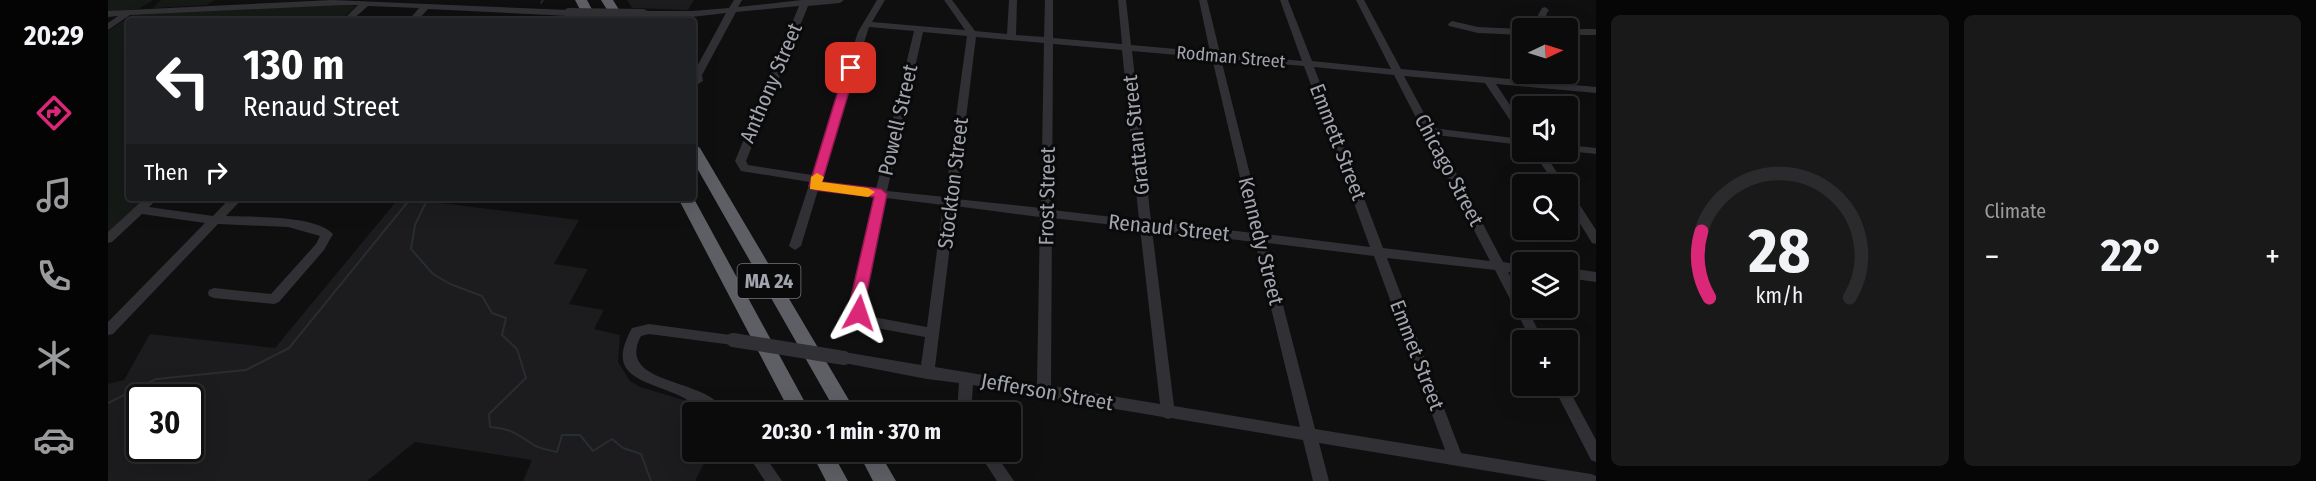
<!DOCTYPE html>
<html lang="en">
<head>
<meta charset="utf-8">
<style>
	:root { --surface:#0b0b0c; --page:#19191a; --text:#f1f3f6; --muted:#9a9b9d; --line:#2b2b2d; --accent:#db2777 }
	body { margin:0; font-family:"Fira Sans Condensed",sans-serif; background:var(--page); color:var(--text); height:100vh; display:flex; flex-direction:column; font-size:22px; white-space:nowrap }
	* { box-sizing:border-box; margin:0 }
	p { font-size:20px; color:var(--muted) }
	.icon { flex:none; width:33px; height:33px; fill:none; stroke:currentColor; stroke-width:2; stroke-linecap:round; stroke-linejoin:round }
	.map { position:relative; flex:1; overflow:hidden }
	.details { display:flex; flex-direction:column; gap:15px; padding:15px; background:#060607; width:720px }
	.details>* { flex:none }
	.banner { position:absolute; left:18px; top:18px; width:570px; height:183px; border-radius:6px; box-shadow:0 6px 24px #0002,0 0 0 2px var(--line); background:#202124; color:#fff; overflow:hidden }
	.needle { width:39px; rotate:86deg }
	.buttons { position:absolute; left:1404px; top:18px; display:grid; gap:12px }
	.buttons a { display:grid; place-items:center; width:66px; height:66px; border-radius:6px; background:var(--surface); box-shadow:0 6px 24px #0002,0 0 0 2px var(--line); font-size:30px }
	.speed { position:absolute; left:18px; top:384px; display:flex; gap:12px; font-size:30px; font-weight:700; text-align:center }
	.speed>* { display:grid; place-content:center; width:78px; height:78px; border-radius:50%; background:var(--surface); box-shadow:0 6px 24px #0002,0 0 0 2px var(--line); line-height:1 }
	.speed .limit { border:3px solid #111; border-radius:9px; background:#fff; color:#111 }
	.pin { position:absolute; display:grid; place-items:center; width:51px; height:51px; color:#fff; margin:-26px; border-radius:12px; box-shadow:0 3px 9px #0006 }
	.me { position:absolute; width:66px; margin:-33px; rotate:5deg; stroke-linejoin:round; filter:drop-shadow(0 0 4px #0008) }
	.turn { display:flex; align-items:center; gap:21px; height:126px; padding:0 18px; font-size:27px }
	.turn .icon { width:78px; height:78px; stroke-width:2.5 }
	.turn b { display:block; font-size:42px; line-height:51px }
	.then { display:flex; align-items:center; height:57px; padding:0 18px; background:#0003; gap:12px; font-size:22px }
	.big { font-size:45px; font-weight:700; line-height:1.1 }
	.details .widget { flex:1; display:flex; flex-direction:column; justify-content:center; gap:9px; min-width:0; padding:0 21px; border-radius:9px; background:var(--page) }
	.details .dial { align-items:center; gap:0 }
	.dial svg { height:156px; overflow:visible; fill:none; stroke:var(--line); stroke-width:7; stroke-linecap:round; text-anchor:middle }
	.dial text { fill:var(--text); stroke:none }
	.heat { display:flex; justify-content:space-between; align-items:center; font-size:33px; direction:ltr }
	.details .tiles { flex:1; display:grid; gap:15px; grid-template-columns:repeat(2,1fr) }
	.trip { position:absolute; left:574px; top:402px; width:339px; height:60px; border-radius:6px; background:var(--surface); box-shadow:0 6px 24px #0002,0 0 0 2px var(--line); font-weight:700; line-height:60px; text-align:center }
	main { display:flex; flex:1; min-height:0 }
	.tabs { display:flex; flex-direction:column; width:108px; justify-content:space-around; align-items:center; background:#040405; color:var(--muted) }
	.tabs .icon { width:42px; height:42px }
	.tabs .active { color:var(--accent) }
	.tabs b { font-size:27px; color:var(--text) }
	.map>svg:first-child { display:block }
	.built { fill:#1c1b1d; fill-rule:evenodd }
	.green { fill:#161a17 }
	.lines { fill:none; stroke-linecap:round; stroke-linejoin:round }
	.stream-far1 { stroke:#282d32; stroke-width:1.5 }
	.stream { stroke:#282d32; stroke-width:2 }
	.minor { fill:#313135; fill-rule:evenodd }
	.highway { fill:#5d5f65; fill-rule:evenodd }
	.minor-bridge-far1 { stroke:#313135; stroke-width:10 }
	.minor-bridge { stroke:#313135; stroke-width:14 }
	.route { fill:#db2777; stroke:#8e194d; stroke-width:1.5 }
	.slow { fill:#f59e0b }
	.labels { text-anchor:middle; stroke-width:6; stroke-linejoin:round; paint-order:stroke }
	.far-street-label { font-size:18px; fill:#a2a5af; stroke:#0a0a0b }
	.shield { fill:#0a0a0b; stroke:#74767e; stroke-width:1.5 }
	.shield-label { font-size:20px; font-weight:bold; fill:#a2a5af }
	.street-label { font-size:21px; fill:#a2a5af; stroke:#0a0a0b }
</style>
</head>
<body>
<main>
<nav class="tabs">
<b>20:29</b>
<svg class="icon active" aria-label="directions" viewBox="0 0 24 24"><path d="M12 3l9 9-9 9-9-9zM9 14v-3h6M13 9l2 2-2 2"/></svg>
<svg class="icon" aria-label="music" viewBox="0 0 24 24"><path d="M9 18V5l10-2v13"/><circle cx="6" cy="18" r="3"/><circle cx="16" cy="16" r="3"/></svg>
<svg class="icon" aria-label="phone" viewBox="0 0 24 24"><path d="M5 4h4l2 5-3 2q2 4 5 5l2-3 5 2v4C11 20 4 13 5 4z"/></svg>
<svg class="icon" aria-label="climate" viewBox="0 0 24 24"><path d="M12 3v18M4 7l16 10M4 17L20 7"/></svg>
<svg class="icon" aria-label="car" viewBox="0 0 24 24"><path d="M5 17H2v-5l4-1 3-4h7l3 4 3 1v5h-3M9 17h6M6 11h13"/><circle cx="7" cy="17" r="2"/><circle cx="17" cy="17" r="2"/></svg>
</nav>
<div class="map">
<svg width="1488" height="481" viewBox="0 0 1488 481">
	<rect width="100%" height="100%" fill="#0f0f10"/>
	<path class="built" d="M519 0H586L580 10 524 8Z
		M291 198 471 220 446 264 480 269 461 304 496 310 486 329 512 335 510 362 522 381 532 387 576 400 598 412H585V452H602L587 481H415L424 460 307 442 259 481H0V384L16 380 42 334 167 348ZM32 398H82V448H32Z"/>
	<path class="green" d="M0 0H45L30 9 0 12Z
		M53 0H107L99 5 45 8Z
		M231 4 248 6 232 21H21V198H38L0 233V31L24 15Z"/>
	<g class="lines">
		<path class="stream-far1" d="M433 3 435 0
			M414 21 417 19
			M297 206 303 198
			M317 206 318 198"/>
		<path class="stream" d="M317 204 307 225 303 249 325 274 342 284 374 296 384 313 398 318 394 335 409 349 418 378 381 414 382 427C405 429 408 434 426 445 432 449 442 450 449 452L454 435H472L485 451 504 439 515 448 533 454 543 481
			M0 403 48 379 138 370 181 348 298 204"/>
		<path class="minor" d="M224 0 461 10 465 13 461 16 320 9 309 21H300L311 8 260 6 243 21H234L250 5H235L22 15 0 30V23L10 16 0 17V11Z
			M626 0H634L630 7 694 0H736L732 3 700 6 638 161 640 165 704 175 750 32 769 0H777L764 22 857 30 836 0H844L867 31 899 34 901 0H909L908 35 936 37 937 0H945V38L1014 44 1010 0H1018L1023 45 1102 52 1091 0H1099L1112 53 1194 61 1172 0H1180L1204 61 1283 69 1248 0H1256L1293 69 1488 87V93L1388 84 1414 123V133L1410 132 1377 83 1296 76 1324 128 1414 139V145L1328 135 1395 262 1414 265V273L1400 272 1414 300V308H1419L1435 340H1423L1387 270 1279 258 1353 453 1483 474 1488 476V481H1440L1211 443 1221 481H1205L1195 440 1063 418 1060 419 1055 417 865 385 863 412H849L851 383 819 379 731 362 729 358 731 354 736 352 813 365 817 337 758 326 750 322 744 308 767 197 710 190 693 246 687 250 681 246 702 182 633 171 627 161 691 6 628 12 594 75 595 81 590 84 585 81V74L618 13 584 17H535L531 14 535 11H584L621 8ZM761 27 806 31 768 189 712 183ZM815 32 859 36 837 197 779 191ZM868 37 936 43 933 208 848 199ZM945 44 1014 50 1031 220 944 210ZM1024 51 1104 58 1145 233 1043 221ZM1113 59 1196 66 1262 247 1157 234ZM1206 67 1286 75 1382 261 1275 248ZM778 198 835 205 819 327 765 317 760 314 756 308ZM847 206 932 217 929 384 827 367ZM944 218 1032 228 1052 404 943 386ZM1044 230 1147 242 1192 427 1066 406ZM1159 243 1266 256 1337 450 1207 429Z
			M1437 7 1441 10 1438 15 1447 28H1439L1430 15 1434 8Z
			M1344 21 1370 27 1414 29V35L1370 33 1341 26 1340 24Z
			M1460 29H1488V35H1460Z
			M1460 145 1488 148V154L1460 151Z
			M1425 152H1435L1457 184H1447Z
			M1460 192 1464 193 1488 230V244L1484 243 1460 204Z
			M37 198H50L41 207 105 216 122 198H135L118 216C143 217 209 215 225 234L216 250 171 302 166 304 106 298 101 296 100 293 101 290 106 288 163 294 208 244 212 236 180 227 110 224 5 334 0 335V322L97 223 34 214 4 242 0 243V232Z
			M1460 268 1488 272V282L1460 278Z
			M541 324 630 336 632 340 630 344 625 345 541 334 533 336C506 387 603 377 616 412 610 412 603 414 598 412 588 407 580 399 570 395 534 379 497 377 524 328Z
			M1445 386H1459L1488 440V462L1483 460Z
			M638 452H654L674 481H657Z
			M870 452H886L906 481H889Z"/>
		<path class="highway" d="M467 0H479L490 21H478Z
			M493 0H505L518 21H506Z
			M585 143 592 148 748 412H728L585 161Z
			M585 197 699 406 702 412H682L570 198Z
			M703 452H724L740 481H718Z
			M750 452H771L788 481H765Z"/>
		<path class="minor-bridge-far1" d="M461 13 535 14"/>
		<path class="minor-bridge" d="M625 340 736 358"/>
	</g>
	<path class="route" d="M743 64 748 68 714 182 773 189 779 194 758 297V313L751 319 743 313V297L766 197 707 190 701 186 737 68Z"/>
	<path class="slow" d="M709 173 716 177 714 182 760 188 767 192 760 197 702 189 703 177Z"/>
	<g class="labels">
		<g class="far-street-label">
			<text transform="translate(1123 57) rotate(5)" y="6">Rodman Street</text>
		</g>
		<rect class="shield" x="629.5" y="264" width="63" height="34" rx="4.5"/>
		<g class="shield-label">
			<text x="661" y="288">MA 24</text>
		</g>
		<g class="street-label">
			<text transform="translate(663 83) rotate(-67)" y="7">Anthony Street</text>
			<text transform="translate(790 120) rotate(-77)" y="7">Powell Street</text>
			<text transform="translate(1028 135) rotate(-96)" y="7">Grattan Street</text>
			<text transform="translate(1230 142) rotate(69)" y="7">Emmett Street</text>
			<text transform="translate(1341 170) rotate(62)" y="7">Chicago Street</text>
			<text transform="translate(845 183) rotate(-83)" y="7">Stockton Street</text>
			<text transform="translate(939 196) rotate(-89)" y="7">Frost Street</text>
			<text transform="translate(1061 228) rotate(6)" y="7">Renaud Street</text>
			<text transform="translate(1153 241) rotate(76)" y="7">Kennedy Street</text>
			<text transform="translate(1309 355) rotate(69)" y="7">Emmet Street</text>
			<text transform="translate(939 392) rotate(10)" y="7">Jefferson Street</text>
		</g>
	</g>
</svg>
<div class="buttons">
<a><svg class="needle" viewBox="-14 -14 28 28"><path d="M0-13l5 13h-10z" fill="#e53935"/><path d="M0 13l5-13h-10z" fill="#9a9b9d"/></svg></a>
<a><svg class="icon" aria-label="sound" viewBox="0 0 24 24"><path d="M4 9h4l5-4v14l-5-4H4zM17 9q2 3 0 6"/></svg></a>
<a><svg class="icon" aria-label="search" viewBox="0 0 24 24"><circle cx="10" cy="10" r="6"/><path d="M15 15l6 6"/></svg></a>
<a><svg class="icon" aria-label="layers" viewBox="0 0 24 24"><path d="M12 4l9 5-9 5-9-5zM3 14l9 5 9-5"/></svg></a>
<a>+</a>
</div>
<div class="speed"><div class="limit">30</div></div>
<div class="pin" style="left:743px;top:68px;background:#d93025"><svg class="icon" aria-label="arrive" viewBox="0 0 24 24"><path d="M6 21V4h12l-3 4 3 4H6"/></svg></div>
<svg class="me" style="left:751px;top:313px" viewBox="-20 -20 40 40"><path d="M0-17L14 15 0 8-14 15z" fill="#db2777" stroke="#fff" stroke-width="4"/></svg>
<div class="trip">20:30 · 1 min · 370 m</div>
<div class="banner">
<div class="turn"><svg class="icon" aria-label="left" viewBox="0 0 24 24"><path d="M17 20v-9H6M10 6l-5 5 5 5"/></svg><div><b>130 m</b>Renaud Street</div></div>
<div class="then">Then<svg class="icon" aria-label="right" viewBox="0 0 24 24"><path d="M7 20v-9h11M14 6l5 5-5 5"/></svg></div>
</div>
</div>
<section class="details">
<div class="tiles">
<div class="widget dial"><svg viewBox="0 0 100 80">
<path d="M14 69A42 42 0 1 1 86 69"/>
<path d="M14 69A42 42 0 0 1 10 35" stroke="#db2777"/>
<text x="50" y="56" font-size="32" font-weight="700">28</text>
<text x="50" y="72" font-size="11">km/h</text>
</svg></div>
<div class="widget"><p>Climate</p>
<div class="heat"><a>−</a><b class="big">22°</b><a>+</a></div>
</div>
</div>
</section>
</main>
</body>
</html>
